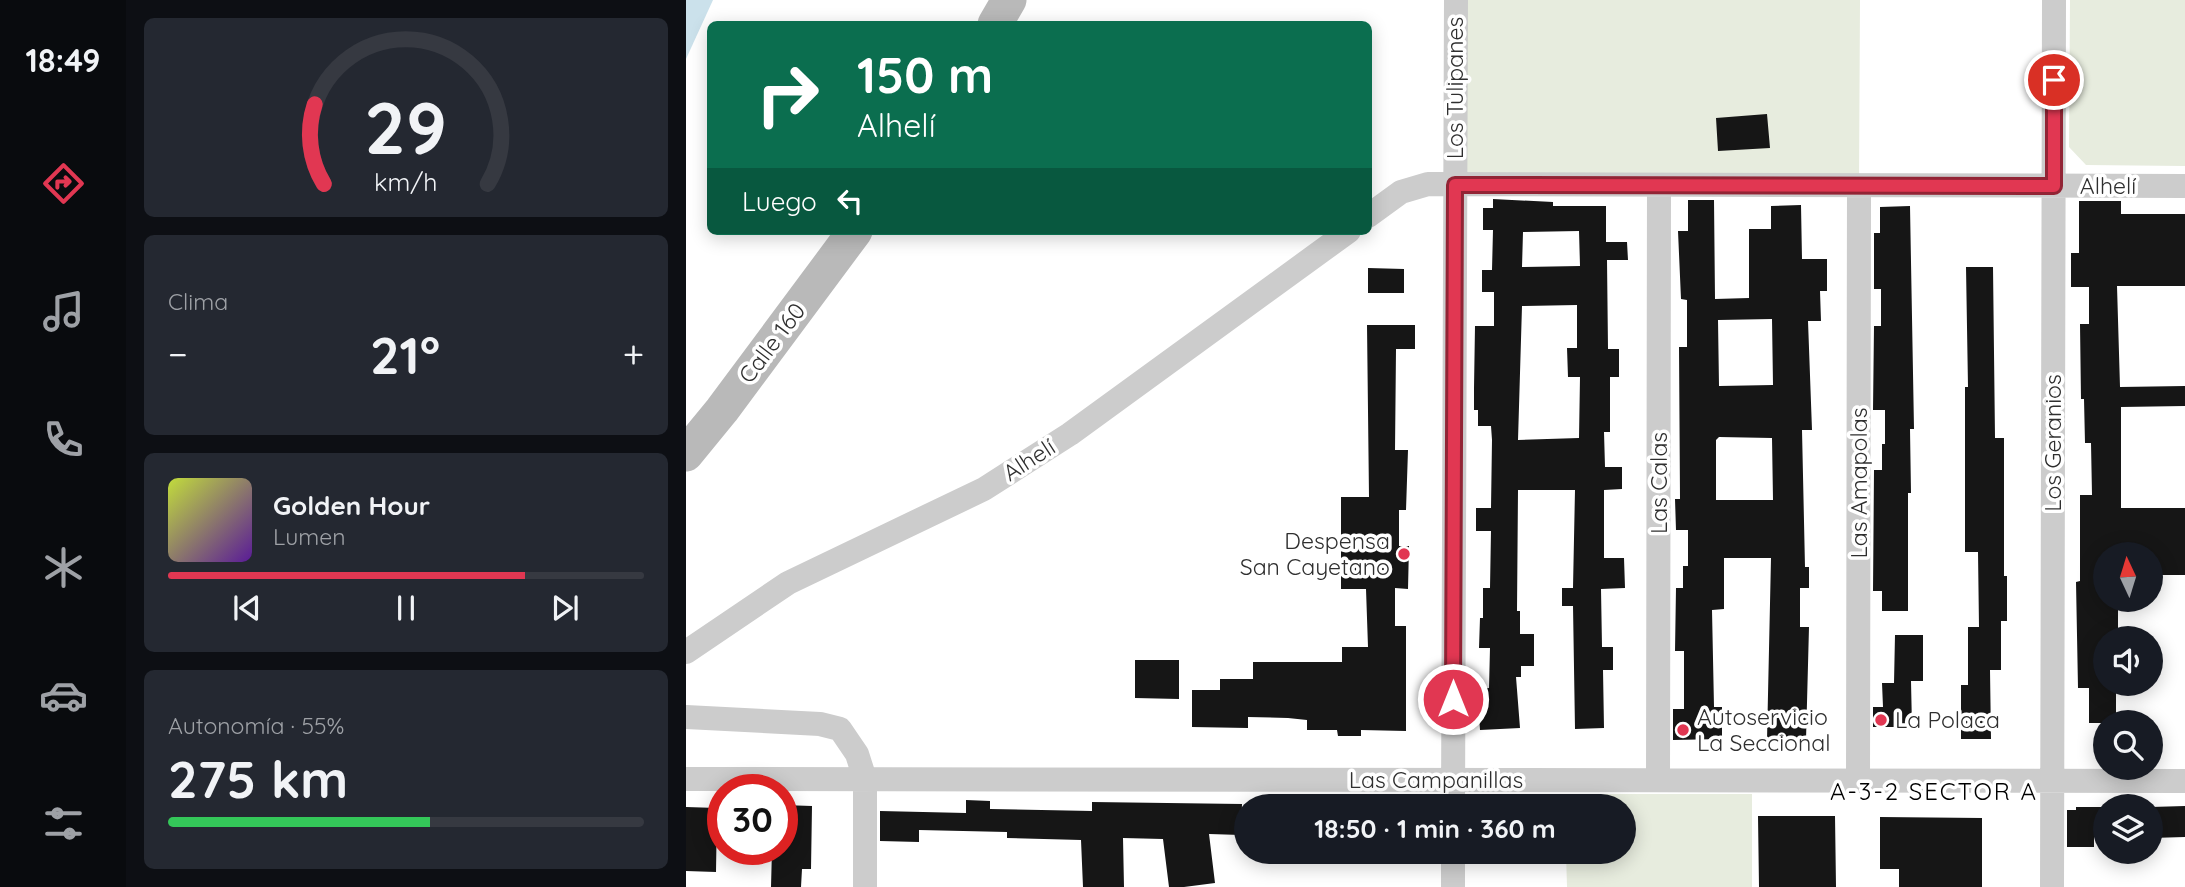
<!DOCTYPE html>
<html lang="es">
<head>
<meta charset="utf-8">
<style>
	:root { --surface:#171b24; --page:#242831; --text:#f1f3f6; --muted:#9ea1a6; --line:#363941; --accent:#e13752 }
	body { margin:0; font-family:Quicksand,sans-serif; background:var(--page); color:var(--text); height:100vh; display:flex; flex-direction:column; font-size:26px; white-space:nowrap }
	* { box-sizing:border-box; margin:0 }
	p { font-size:23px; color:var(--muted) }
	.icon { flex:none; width:38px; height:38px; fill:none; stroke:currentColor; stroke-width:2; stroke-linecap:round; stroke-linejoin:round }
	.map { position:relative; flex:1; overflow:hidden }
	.panel { display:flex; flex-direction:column; gap:18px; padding:18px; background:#0d0f14; width:560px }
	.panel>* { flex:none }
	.hud { position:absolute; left:21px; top:21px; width:665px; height:214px; border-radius:10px; box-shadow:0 4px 18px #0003; background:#0b6e4f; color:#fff; overflow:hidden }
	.needle { width:46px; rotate:356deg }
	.fabs { position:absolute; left:1407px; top:542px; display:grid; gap:14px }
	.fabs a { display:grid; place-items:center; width:70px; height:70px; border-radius:50%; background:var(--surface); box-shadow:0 4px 18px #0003; font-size:35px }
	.speed { position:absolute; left:21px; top:774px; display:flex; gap:14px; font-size:35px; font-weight:700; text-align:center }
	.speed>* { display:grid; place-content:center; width:91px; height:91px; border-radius:50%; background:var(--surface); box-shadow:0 4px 18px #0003; line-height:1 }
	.speed .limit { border:10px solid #d22; background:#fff; color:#111 }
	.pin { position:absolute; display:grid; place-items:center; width:60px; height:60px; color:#fff; margin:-30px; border:4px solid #fff; border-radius:50%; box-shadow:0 2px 7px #0007 }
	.me { position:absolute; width:77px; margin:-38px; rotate:0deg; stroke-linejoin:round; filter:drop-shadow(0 0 5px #0008) }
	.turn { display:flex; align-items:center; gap:24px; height:147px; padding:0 35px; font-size:32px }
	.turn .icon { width:91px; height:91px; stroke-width:2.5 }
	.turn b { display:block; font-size:49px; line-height:60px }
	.then { display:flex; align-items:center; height:66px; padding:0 35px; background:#0003; gap:14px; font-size:26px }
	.big { font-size:52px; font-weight:700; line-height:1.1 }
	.panel .tile { flex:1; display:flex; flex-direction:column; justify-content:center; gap:10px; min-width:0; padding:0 24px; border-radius:10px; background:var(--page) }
	.panel .dial { align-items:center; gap:0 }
	.dial svg { height:182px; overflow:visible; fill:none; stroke:var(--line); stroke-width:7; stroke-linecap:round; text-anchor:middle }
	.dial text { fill:var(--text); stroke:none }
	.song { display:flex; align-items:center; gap:21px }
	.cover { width:84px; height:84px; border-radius:10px; background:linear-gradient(135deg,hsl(70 70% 55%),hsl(270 70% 35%)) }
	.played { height:7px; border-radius:4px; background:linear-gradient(90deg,var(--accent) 75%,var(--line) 75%) }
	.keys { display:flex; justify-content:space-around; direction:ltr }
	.heat { display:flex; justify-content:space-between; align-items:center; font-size:38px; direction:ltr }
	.charge { height:10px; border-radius:5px; background:linear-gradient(90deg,#34c759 55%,var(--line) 0) }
	.trip { position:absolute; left:548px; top:794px; width:402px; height:70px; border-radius:35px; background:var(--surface); box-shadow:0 4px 18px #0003; font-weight:700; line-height:70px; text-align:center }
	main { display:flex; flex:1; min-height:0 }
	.tab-bar { display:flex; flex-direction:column; width:126px; justify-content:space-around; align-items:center; background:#090b0e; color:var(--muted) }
	.tab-bar .icon { width:49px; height:49px }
	.tab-bar .active { color:var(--accent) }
	.tab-bar b { font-size:32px; color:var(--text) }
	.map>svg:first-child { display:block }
	.green { fill:#e7ecde }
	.water { fill:#cbe1eb }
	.building { fill:#161616; fill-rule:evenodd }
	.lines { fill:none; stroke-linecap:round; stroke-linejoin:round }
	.street { stroke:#ccc; stroke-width:24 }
	.secondary { stroke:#b9b9b9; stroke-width:35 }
	.route-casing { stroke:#922435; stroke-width:18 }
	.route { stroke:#e13752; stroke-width:12 }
	.poi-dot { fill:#e13752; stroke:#fff; stroke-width:2.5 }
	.labels { text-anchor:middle; stroke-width:7; stroke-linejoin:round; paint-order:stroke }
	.street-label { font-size:23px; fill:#2f2f2f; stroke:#fff }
	.poi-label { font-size:23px; fill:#2f2f2f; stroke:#fff; text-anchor:start }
	.neighbourhood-label { font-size:24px; letter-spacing:2px; fill:#000; stroke:#fff }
</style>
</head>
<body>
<main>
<nav class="tab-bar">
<b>18:49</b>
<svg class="icon active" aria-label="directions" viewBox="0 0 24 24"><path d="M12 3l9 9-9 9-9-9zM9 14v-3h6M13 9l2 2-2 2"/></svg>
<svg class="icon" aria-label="music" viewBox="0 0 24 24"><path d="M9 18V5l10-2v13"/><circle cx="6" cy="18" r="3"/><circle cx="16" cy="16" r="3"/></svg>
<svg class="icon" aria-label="phone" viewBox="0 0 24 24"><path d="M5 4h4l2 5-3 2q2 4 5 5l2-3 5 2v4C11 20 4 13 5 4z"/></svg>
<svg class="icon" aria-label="climate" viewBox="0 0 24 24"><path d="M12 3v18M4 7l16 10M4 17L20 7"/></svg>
<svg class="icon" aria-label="car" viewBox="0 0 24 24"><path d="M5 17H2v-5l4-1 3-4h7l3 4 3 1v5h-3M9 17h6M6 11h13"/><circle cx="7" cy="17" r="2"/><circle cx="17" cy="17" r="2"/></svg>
<svg class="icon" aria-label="filters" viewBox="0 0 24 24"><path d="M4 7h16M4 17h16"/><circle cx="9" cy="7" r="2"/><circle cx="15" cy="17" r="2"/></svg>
</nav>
<section class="panel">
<div class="tile dial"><svg viewBox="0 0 100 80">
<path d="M14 69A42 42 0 1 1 86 69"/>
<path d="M14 69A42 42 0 0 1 10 34" stroke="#e13752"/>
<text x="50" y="56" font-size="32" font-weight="700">29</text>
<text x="50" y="72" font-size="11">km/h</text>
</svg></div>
<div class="tile"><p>Clima</p>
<div class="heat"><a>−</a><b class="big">21°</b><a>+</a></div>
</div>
<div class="tile">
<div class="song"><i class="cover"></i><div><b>Golden Hour</b><p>Lumen</p></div></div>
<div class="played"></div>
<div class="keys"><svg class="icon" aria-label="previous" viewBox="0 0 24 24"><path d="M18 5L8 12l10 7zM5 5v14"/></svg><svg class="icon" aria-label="pause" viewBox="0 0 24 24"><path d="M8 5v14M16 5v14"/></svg><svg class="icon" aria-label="next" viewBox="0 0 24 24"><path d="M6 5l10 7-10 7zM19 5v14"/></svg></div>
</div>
<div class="tile"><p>Autonomía · 55%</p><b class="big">275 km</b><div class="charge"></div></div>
</section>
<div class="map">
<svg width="1499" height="887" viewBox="0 0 1499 887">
	<rect width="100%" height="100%" fill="#fff"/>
	<path class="green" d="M770 0H1174L1173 186 769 185Z
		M1384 0H1499V166L1400 165 1383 147Z
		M879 794H1066V887H881L880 852H938V807H879Z"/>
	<path class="water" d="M0 0H27L0 59Z"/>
	<path class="building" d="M1081 114 1084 148 1032 151 1030 118Z
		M807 199 867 202V206H920V242H941L942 260H921L922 349H933V377H924V432H918L919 467H936V489L918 490V558H938L939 588 915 589 916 647H927V670H917L918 728 889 729 887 606H876V588H887L889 490H832L831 611H834V634H848V666H835V677H830L834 728 794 730 791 689 803 688 804 648H793L794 618H797V588H804L805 531H790V508H805L806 440 805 426H792V410H788V388L789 326H808V292H796V270H806L807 230H797V208H807ZM893 231 894 266 836 267 837 232ZM891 305V348H881L882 377H894L893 438 832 440 836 306Z
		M1002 200H1028L1029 299 1063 298V229H1085V206L1115 205 1116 259H1141V291H1134L1135 321H1122L1126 430H1116L1119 567H1123V588H1114V627H1123L1120 740H1081L1085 558H1038V609L1026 610 1028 707H1036V739L987 740V709H998V651H989L990 588H997V566H1002V530H990L989 499H994L993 347H1001V300L995 299 992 231H1002ZM1086 319 1087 385 1033 386 1032 320ZM1033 437 1086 438 1087 500H1030V440Z
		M1393 201H1435V214H1499V286H1431L1434 387 1499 386V406L1435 407V508H1499V575H1465V555H1419V600H1432V639H1419V684H1430V723H1403V688H1392L1390 582 1394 581V495H1406L1405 443H1399L1398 399H1395L1394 324H1403V287H1385V253H1393Z
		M1224 206 1228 429H1224L1225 493H1222V611H1196V591H1187L1188 470H1196V444H1199V410H1187L1188 326H1195V289H1188V233H1194V207Z
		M1280 267H1307L1309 438H1318V576H1321V621H1315V670H1304L1305 739H1275V685H1282V627H1293L1292 552H1279V387H1282Z
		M682 268 718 269V293H682Z
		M681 325H729V349H710L709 450H722L720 510H713V546H723L722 589 709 588V626H720V731L675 730V736H652L651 730H621V720L602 718 562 717V728L506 727V690H534V679H567V662H656V647H682L680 589H655V497H683Z
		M1209 635H1237V681H1225L1226 727H1187V707H1197L1196 683H1208Z
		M449 660H493V699L449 698Z
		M280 800 304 801V809L406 811V802L556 804 555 835 523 834 529 883 498 887H483L477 839 437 838 438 887H397L395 840 321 838V832L233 830V842L194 841V811L280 813Z
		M96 805 126 806 125 869H116L115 887H85L86 849H96Z
		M1499 806V837L1465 838V807Z
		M0 807 31 808 30 872 0 871Z
		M1390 807H1415V831L1408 832V847H1381V810H1390Z
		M1072 816H1149L1150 887H1073Z
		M1194 817 1296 818V887H1213V869H1194Z"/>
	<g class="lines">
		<path class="street" d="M682 216 715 192 742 184 1499 186
			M0 652 102 583 298 489 384 434 663 231
			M0 717 134 724 154 729 171 754 179 779V887
			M0 779 1499 781
			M972 780 973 185
			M1172 781 1173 186
			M767 807 770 0
			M767 887V852
			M1366 887 1368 0"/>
		<path class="secondary" d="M309 24 323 0
			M0 454 36 410 169 231"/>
	</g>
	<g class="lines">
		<defs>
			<path id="route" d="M767 699 769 185 1368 186V80"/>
		</defs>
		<use href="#route" class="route-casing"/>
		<use href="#route" class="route"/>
	</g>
	<g class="poi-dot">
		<circle cx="718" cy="554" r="7"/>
		<circle cx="1195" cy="720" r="7"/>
		<circle cx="997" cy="730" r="7"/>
	</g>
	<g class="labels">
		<g class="street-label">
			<text transform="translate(769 88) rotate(-90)" y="8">Los Tulipanes</text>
			<text x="1422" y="194">Alhelí</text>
			<text transform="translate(86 343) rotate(-53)" y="8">Calle 160</text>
			<text transform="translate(1367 443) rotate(-90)" y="8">Los Geranios</text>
			<text transform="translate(343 460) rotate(-33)" y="8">Alhelí</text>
			<text transform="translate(973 483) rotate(-90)" y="8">Las Calas</text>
			<text transform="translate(1173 483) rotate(-90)" y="8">Las Amapolas</text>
			<text x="750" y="788">Las Campanillas</text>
		</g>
		<g class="poi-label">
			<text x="704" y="549" text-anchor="end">Despensa<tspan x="704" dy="26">San Cayetano</tspan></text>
			<text x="1011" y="725">Autoservicio<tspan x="1011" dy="26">La Seccional</tspan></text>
			<text x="1209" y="728">La Polaca</text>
		</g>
		<g class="neighbourhood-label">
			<text x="1248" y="800">A-3-2 SECTOR A</text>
		</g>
	</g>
</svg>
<div class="fabs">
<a><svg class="needle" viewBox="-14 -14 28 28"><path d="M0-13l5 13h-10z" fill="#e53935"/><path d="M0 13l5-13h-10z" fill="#9ea1a6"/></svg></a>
<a><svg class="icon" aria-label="sound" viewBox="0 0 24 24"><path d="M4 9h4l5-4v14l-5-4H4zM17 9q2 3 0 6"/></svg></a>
<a><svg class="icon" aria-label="search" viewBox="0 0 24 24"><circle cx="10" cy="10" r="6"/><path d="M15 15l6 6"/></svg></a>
<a><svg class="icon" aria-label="layers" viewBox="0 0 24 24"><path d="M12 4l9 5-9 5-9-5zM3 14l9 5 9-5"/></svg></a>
</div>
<div class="speed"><div class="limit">30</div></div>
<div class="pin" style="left:1368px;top:80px;background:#d93025"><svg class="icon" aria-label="arrive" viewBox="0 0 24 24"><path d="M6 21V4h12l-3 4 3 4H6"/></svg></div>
<svg class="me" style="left:767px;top:699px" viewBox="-20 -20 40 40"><circle r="17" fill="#e13752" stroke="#fff" stroke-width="3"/><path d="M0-11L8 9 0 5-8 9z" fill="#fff"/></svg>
<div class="trip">18:50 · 1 min · 360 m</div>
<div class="hud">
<div class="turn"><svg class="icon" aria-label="right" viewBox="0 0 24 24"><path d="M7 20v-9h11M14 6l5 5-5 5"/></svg><div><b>150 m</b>Alhelí</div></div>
<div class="then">Luego<svg class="icon" aria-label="left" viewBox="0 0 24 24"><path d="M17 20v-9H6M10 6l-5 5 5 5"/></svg></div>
</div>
</div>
</main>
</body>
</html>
